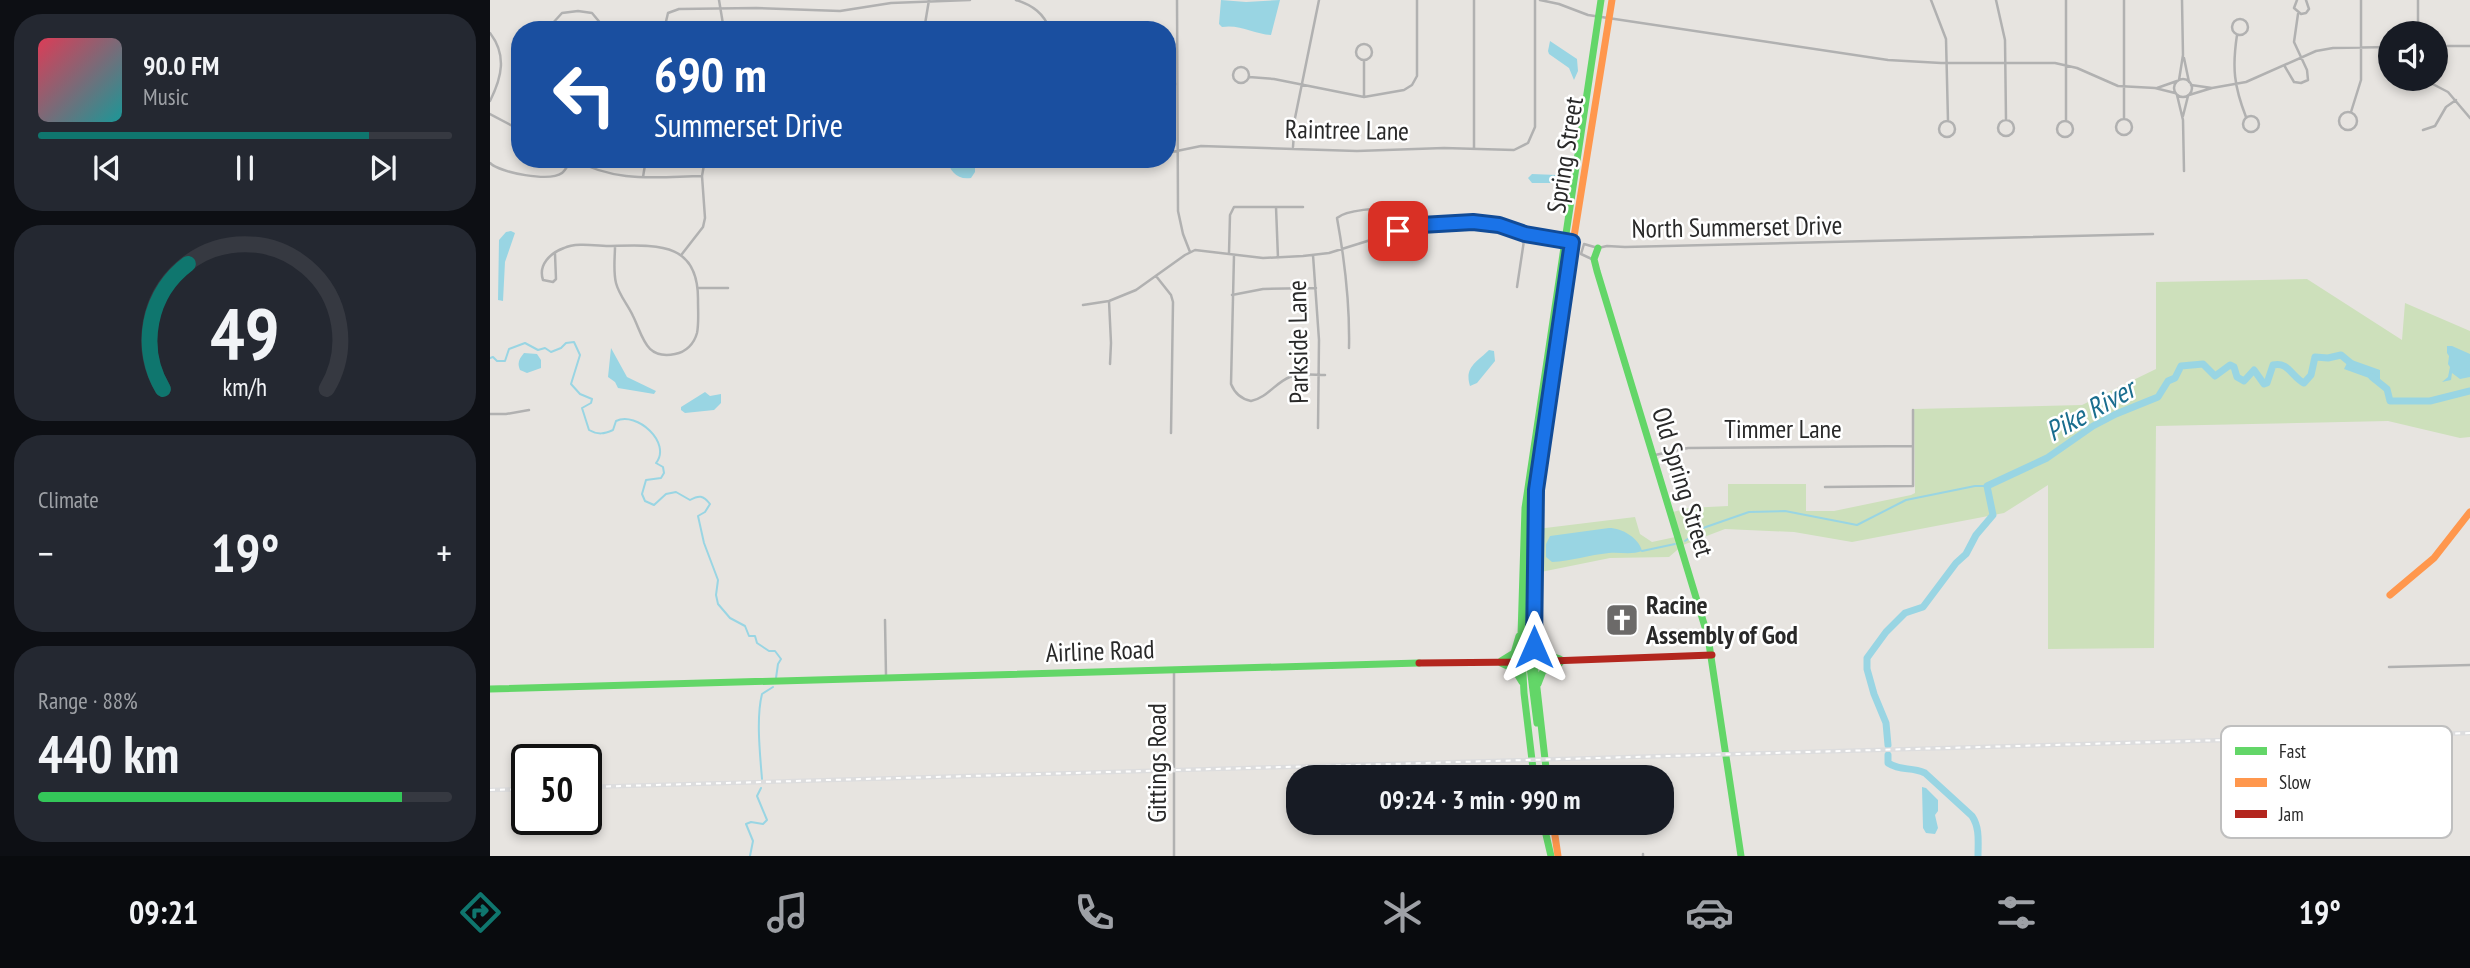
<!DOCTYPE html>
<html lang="en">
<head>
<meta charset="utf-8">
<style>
	:root { --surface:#171b24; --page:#242831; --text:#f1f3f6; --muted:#9ea1a6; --line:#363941; --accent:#0f766e }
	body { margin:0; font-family:"PT Sans Narrow",sans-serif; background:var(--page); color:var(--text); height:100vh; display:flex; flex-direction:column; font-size:26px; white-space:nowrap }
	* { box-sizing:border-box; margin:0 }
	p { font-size:23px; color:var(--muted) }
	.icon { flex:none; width:38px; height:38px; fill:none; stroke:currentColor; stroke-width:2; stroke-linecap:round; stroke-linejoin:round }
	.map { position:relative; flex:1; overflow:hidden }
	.panel { display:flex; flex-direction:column; gap:14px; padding:14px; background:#0d0f14; width:490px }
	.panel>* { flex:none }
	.guide { position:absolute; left:21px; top:21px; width:665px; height:147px; border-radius:28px; box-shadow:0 4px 10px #0003; background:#1a4fa0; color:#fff; overflow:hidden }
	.tools { position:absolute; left:1888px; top:21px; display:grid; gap:14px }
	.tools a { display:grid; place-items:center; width:70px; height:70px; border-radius:50%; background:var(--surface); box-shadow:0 4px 10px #0003; font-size:35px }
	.speed { position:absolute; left:21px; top:744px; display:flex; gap:14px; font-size:35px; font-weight:700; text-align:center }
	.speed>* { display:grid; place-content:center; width:91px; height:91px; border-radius:50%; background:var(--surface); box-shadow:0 4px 10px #0003; line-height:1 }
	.speed .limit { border:4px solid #111; border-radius:10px; background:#fff; color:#111 }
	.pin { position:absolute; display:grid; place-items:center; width:60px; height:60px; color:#fff; margin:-30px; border-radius:14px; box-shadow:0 4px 10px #0006 }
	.me { position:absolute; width:77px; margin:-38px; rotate:0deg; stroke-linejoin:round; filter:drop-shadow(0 0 5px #0008) }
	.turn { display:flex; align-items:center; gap:24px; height:147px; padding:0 28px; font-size:32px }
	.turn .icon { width:91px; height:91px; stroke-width:2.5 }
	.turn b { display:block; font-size:49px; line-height:60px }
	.big { font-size:52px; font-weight:700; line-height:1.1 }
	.panel .card { flex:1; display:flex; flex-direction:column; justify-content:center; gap:10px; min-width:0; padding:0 24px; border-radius:28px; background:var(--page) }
	.panel .dial { align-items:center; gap:0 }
	.dial svg { height:182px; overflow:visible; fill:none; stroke:var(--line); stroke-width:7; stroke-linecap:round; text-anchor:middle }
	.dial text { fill:var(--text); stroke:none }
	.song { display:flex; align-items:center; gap:21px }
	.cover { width:84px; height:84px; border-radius:10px; background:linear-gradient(135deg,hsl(350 70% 55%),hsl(180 70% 35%)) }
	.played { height:7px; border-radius:4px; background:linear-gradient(90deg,var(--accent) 80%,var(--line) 80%) }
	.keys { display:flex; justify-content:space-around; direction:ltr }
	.heat { display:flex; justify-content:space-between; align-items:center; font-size:38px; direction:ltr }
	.charge { height:10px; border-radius:5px; background:linear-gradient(90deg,#34c759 88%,var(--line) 0) }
	.trip { position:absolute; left:796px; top:765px; width:388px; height:70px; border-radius:28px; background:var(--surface); box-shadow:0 4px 10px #0003; font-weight:700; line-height:70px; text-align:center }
	.tabs { display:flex; height:112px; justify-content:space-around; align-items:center; background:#090b0e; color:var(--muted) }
	.tabs .icon { width:49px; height:49px }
	.tabs .selected { color:var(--accent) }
	.tabs b { font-size:32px; color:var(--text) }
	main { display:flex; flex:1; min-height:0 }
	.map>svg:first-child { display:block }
	.green { fill:#cde0bb }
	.water { fill:#99d5e3 }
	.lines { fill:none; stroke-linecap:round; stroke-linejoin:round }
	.stream { stroke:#99d5e3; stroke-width:2 }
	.river { stroke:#99d5e3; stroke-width:7 }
	.street { stroke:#b1b1b1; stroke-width:2.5 }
	.fast { stroke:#63d668; stroke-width:7 }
	.slow { stroke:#ff974d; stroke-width:7 }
	.jam { stroke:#b3261e; stroke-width:7 }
	.rail-casing { stroke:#ddddde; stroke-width:4.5 }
	.rail { stroke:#fff; stroke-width:2; stroke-dasharray:5; stroke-linecap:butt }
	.route-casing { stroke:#114b97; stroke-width:18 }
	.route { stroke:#1a73e8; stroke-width:12 }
	.labels { text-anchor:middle; stroke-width:5; stroke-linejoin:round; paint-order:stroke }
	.street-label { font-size:26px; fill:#292929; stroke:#fff }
	.poi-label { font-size:26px; font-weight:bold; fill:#292929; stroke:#fff; text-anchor:start }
	.water-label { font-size:28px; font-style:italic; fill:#196d8e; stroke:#fff }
	.key { fill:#fff; stroke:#bfbfbf; stroke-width:2 }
	.key-label { font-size:19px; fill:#292929 }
</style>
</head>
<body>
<main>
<section class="panel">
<div class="card">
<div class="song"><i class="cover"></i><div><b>90.0 FM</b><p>Music</p></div></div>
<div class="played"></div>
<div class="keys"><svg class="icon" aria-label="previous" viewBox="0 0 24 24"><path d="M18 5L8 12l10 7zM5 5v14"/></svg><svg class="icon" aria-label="pause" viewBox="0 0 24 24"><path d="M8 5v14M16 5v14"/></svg><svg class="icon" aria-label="next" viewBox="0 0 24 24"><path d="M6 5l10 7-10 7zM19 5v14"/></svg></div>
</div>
<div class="card dial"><svg viewBox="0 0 100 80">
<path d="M14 69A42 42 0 1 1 86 69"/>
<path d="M14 69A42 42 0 0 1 25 14" stroke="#0f766e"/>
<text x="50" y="56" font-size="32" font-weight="700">49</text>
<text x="50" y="72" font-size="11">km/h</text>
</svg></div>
<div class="card"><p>Climate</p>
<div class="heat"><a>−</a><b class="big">19°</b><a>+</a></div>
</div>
<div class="card"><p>Range · 88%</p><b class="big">440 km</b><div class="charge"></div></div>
</section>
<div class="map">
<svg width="1980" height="856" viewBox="0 0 1980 856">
	<rect width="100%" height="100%" fill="#e7e4e0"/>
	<path class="green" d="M1817 279 1912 340 1915 303 1980 331V437L1970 438 1898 421 1666 426 1664 648 1558 649V485L1514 513 1362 542 1304 532 1235 529 1193 545 1179 557 1120 558 1046 573 1047 529 1145 517 1150 534 1162 542 1190 536 1183 512 1198 508 1238 506V484H1316V511H1344L1421 495 1425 493 1424 409 1592 405 1666 369V282Z"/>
	<path class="water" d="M731 0 756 2 790 0 781 35C764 34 750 24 732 27L729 24Z
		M1060 41 1087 59 1088 71 1084 80 1079 68 1059 54 1058 51Z
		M456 159H485V172L481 178C466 180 461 171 456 159Z
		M1042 174 1067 175 1069 178 1066 183H1042L1038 178Z
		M21 231 25 233 15 262 13 301 8 300 9 240 16 232Z
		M1957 346H1962L1980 354V377L1970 379 1962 373 1961 380 1952 382 1958 377 1960 367 1958 364 1959 356 1957 353Z
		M121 348 137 377 166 391 164 394 128 388 125 382 118 377Z
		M999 350 1004 351 1005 361 987 383 980 386C974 367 987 362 999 350Z
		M34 353 47 354 51 360V368L37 373 30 370C27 363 29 359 34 353Z
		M1859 359 1890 370V382L1854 369Z
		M215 392 220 396 231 394V403L224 410 195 413 191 410V407Z
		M1119 528C1132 528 1149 538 1152 551 1142 555 1130 552 1119 553 1099 555 1081 561 1062 562L1056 557V544L1060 536Z
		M1432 787 1436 788 1448 800V811L1445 815 1448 828 1445 834 1436 833 1433 828Z"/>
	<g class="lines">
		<path class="stream" d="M0 358 3 357 7 361H15L19 349 35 343 48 350 55 348 61 352 71 348 76 343 84 342 90 355 81 384 90 394 102 399 101 403 92 408 99 430C108 435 114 434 123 430L126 421C147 411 182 443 166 463L173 467 174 473 171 478 156 480 152 494 155 501 164 505 176 494 186 492 200 500C209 495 213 495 220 504L215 512 208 516 214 543 228 580 226 595 228 604 240 618 255 626 259 636H265L267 643 279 651H285L291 659 288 664 286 678
			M1195 541 1213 528 1259 512 1295 511 1367 525 1416 500 1485 486H1497
			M1152 551 1185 544
			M272 779C270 754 266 718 272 694L283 687
			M260 856 263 841 256 824 261 822 273 824 277 820 267 796 271 788"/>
		<path class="river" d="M1882 377 1897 389 1900 401H1940L1980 391
			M1398 745 1396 723 1384 694 1377 669V658L1396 632 1415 613 1433 607 1466 563 1476 554 1486 535 1503 515 1497 486 1557 458 1603 426 1626 414 1668 397 1678 381 1685 378 1691 366 1713 364 1725 376 1740 365 1744 367 1747 377 1754 381 1764 370 1774 384 1777 383 1783 365C1798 361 1802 377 1814 383L1821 375 1825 357 1838 358 1851 355 1863 365
			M1398 755V763C1412 772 1420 766 1435 773L1482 816C1490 828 1488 842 1488 856"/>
		<path class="street" d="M229 0 234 30
			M526 0C542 5 554 13 560 30
			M687 0 688 211 693 234 700 252
			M1050 0 1069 4 1098 15 1398 60 1451 63H1565L1587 68 1628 86 1665 88 1685 93
			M1441 0 1456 39 1458 121
			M1506 0 1515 40 1516 120
			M1576 0V121
			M1807 0 1804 8 1811 14 1816 13 1819 9 1816 0
			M1928 0V33
			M1742 27a8 8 0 1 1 16 0a8 8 0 1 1-16 0Z
			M63 30 62 24 72 13 88 11 102 13 112 25V30
			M174 30 178 13 189 9 266 8 350 11 401 3 480 0
			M434 30 439 0
			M0 33C17 55 12 77 0 101
			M1747 35C1742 68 1744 86 1756 117
			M866 52a8 8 0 1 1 16 0a8 8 0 1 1-16 0Z
			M1946 46H1980
			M1694 58 1699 82
			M1794 65 1804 82 1811 83 1818 80 1817 70 1804 42 1808 14
			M743 75a8 8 0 1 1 16 0a8 8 0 1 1-16 0Z
			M759 77 784 79 874 97 914 90 922 85 927 76V0
			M1684 88a9 9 0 1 1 18 0a9 9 0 1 1-18 0Z
			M1933 79 1958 92 1980 118
			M1689 80 1693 55 1692 0
			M677 84H687
			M1701 85 1722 88
			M1667 88 1687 81
			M1687 95 1693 120 1694 171
			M1699 95 1722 88 1756 82 1826 51 1843 48 1900 47
			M874 97V60
			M1861 112 1871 80V0
			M1849 121a9 9 0 1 1 18 0a9 9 0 1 1-18 0Z
			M0 114 30 130
			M1693 116 1698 96
			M1753 124a8 8 0 1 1 16 0a8 8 0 1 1-16 0Z
			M1634 119V0
			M1626 127a8 8 0 1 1 16 0a8 8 0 1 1-16 0Z
			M1508 128a8 8 0 1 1 16 0a8 8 0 1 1-16 0Z
			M1449 129a8 8 0 1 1 16 0a8 8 0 1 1-16 0Z
			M1567 129a8 8 0 1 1 16 0a8 8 0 1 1-16 0Z
			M1933 130 1945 126 1956 107 1966 100
			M803 147 805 118 829 0
			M984 149V0
			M677 153 711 146 867 151 954 148 1024 150 1038 143 1045 127V0
			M82 159C128 183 162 177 212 176
			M510 159 518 164 524 160
			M524 160 531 163H554L655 159
			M0 163C10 173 60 182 72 173 76 170 79 163 82 159
			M153 177 156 159
			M786 207 788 258
			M739 253 740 215 744 207H813
			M65 254 66 279 63 282 53 280C48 265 60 253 74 248 86 242 108 246 121 246 167 245 209 241 208 301 208 311 209 323 207 333 204 344 196 352 185 354 155 360 153 336 143 316 138 305 129 295 126 283 123 271 125 257 125 246
			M192 254 213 227 215 218 212 176 215 159
			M744 255 741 384C745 394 751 399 761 401 777 398 786 382 800 377 810 373 824 375 835 375
			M823 255 829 340 828 428
			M1104 260 1091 254 1094 244 1108 248 1117 246 1135 247 1663 234
			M666 276 681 295 683 302 681 433
			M1027 287 1035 234
			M208 288H238
			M742 295 773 289 826 288
			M619 301 621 343 620 364
			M593 305 619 301 646 290 695 255 705 250 773 258 813 256 839 253 919 228 983 222 1009 225 1044 237 1081 242
			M859 348C860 303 855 262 847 218 856 210 890 207 902 210L911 230
			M0 414H16L39 410
			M1165 455 1198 448 1423 446
			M1335 487 1423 486V410
			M395 620 396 676
			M1899 667 1980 665
			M684 670V856
			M1153 854V856"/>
		<path class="fast" d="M1108 248 1104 259 1107 271 1218 637 1251 856
			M1034 579 1038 657 1044 661
			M1046 640 1052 653 1070 659
			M1011 661 1024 653 1029 636
			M1034 662 1040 667 1047 723
			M1011 663 1024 669 1032 682
			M1048 684 1053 671 1070 663
			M0 689 929 663
			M1044 777 1034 693 1031 635 1035 508 1111 0
			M1057 777 1044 662 1046 490 1070 324
			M1053 822 1061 856"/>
		<path class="slow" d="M1070 324 1122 0
			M1900 595 1944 558 1980 512
			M1063 822 1068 856"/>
		<path class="jam" d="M929 663 1033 662 1222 655"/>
		<defs>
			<path id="rail" d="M96 787 1980 733
				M0 790 37 789"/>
		</defs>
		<use href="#rail" class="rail-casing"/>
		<use href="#rail" class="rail"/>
	</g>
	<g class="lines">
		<defs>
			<path id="route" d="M908 231 931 225 983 222 1009 225 1035 234 1082 242 1046 490 1044 647"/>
		</defs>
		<use href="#route" class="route-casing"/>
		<use href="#route" class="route"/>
	</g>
	<defs>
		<symbol id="church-square" viewBox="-11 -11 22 22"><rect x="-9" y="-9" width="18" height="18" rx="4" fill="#6c6a69" stroke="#fff"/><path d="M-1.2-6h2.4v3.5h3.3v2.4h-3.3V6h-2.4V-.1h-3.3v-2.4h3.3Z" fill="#fff"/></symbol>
	</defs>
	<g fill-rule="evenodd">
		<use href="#church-square" x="1113" y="601" width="38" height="38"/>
	</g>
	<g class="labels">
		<g class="street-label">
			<text transform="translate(857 130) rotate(1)" y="9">Raintree Lane</text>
			<text transform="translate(1075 155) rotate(-81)" y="9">Spring Street</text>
			<text transform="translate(1247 227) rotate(-1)" y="9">North Summerset Drive</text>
			<text transform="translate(808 342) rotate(-91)" y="9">Parkside Lane</text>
			<text x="1293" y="438">Timmer Lane</text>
			<text transform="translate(1193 482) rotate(73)" y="9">Old Spring Street</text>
			<text transform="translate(610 651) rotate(-2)" y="9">Airline Road</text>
			<text transform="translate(667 763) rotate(-90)" y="9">Gittings Road</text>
		</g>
		<g class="poi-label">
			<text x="1156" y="614">Racine<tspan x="1156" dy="30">Assembly of God</tspan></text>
		</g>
		<g class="water-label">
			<text transform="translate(1600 410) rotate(-29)" y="10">Pike River</text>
		</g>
	</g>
	<rect x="1731" y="726" width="231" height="112" rx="10" class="key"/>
	<rect x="1745" y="747" width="32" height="8" fill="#63d668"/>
	<rect x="1745" y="778" width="32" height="9" fill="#ff974d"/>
	<rect x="1745" y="810" width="32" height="8" fill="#b3261e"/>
	<g class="key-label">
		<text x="1789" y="758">Fast</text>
		<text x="1789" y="789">Slow</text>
		<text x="1789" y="821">Jam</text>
	</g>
</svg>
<div class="tools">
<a><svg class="icon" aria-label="sound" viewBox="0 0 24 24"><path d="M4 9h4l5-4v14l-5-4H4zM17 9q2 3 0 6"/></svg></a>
</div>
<div class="speed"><div class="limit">50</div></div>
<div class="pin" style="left:908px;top:231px;background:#d93025"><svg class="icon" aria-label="arrive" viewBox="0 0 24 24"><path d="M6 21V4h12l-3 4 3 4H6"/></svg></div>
<svg class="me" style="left:1044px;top:647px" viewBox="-20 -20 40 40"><path d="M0-17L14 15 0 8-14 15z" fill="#1a73e8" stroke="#fff" stroke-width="4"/></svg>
<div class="trip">09:24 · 3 min · 990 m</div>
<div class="guide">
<div class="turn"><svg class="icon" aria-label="left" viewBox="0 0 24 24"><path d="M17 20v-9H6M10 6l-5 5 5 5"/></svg><div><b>690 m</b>Summerset Drive</div></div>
</div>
</div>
</main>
<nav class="tabs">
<b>09:21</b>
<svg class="icon selected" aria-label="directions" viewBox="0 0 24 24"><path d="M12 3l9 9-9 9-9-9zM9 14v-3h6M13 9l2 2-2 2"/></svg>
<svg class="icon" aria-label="music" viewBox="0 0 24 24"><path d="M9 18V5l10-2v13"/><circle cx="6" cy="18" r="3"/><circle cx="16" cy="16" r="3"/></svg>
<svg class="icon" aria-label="phone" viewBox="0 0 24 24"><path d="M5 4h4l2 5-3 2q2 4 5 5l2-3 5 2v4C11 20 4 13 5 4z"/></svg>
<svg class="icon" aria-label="climate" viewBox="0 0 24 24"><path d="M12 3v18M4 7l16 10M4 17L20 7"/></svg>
<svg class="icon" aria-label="car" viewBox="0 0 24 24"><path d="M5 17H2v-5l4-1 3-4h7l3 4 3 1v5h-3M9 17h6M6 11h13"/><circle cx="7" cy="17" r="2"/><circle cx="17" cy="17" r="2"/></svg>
<svg class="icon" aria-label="filters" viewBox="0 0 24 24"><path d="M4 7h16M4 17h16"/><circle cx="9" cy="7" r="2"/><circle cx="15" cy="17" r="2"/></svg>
<b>19°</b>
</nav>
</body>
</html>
